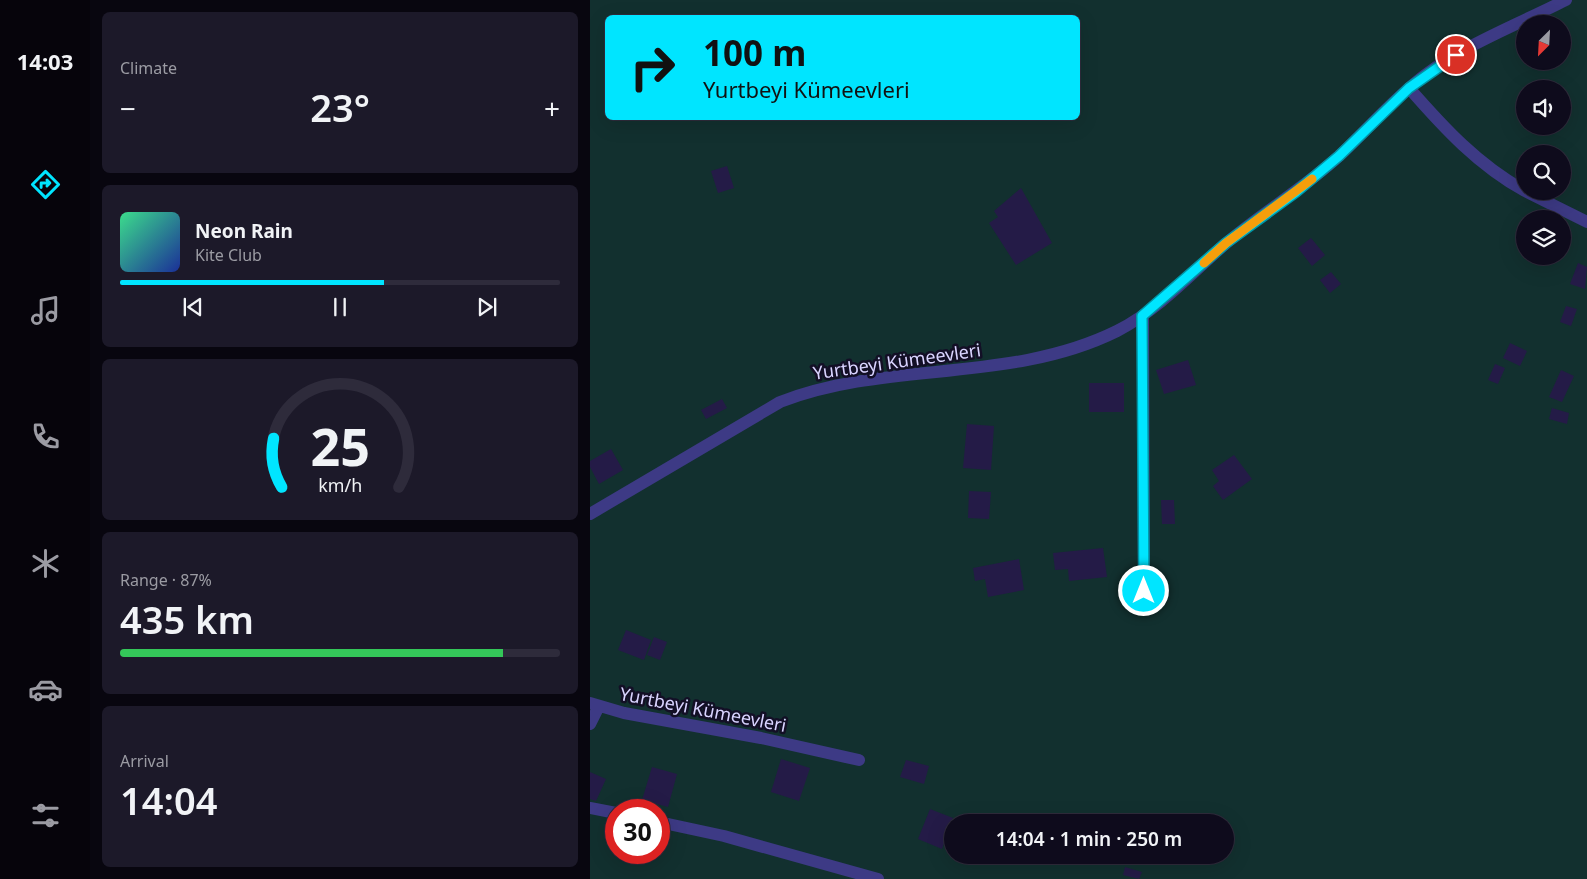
<!DOCTYPE html>
<html lang="en">
<head>
<meta charset="utf-8">
<style>
	:root { --surface:#0e0b1c; --page:#1c1929; --text:#f1f3f6; --muted:#9b9ba3; --line:#2e2b3b; --accent:#00e5ff }
	body { margin:0; font-family:"Noto Sans",sans-serif; background:var(--page); color:var(--text); height:100vh; display:flex; flex-direction:column; font-size:19px; white-space:nowrap }
	* { box-sizing:border-box; margin:0 }
	p { font-size:16px; color:var(--muted) }
	.icon { flex:none; width:28px; height:28px; fill:none; stroke:currentColor; stroke-width:2; stroke-linecap:round; stroke-linejoin:round }
	.map { position:relative; flex:1; overflow:hidden }
	.side { display:flex; flex-direction:column; gap:12px; padding:12px; background:#08060f; width:500px }
	.side>* { flex:none }
	.hud { position:absolute; left:15px; top:15px; width:475px; height:105px; border-radius:8px; box-shadow:0 5px 20px #0002,0 0 0 1px var(--line); background:#00e5ff; color:#111; overflow:hidden }
	.needle { width:32px; rotate:204deg }
	.fabs { position:absolute; left:926px; top:15px; display:grid; gap:10px }
	.fabs a { display:grid; place-items:center; width:55px; height:55px; border-radius:50%; background:var(--surface); box-shadow:0 5px 20px #0002,0 0 0 1px var(--line); font-size:25px }
	.speed { position:absolute; left:15px; top:799px; display:flex; gap:10px; font-size:25px; font-weight:700; text-align:center }
	.speed>* { display:grid; place-content:center; width:65px; height:65px; border-radius:50%; background:var(--surface); box-shadow:0 5px 20px #0002,0 0 0 1px var(--line); line-height:1 }
	.speed .limit { border:8px solid #d22; background:#fff; color:#111 }
	.pin { position:absolute; display:grid; place-items:center; width:42px; height:42px; color:#fff; margin:-21px; border:2px solid #fff; border-radius:50%; box-shadow:0 1px 5px #0007 }
	.me { position:absolute; width:55px; margin:-28px; rotate:0deg; stroke-linejoin:round; filter:drop-shadow(0 0 4px #0008) }
	.turn { display:flex; align-items:center; gap:18px; height:105px; padding:0 15px; font-size:22px }
	.turn .icon { width:65px; height:65px; stroke-width:2.5 }
	.turn b { display:block; font-size:35px; line-height:42px }
	.big { font-size:38px; font-weight:600; line-height:1.1 }
	.side .tile { flex:1; display:flex; flex-direction:column; justify-content:center; gap:8px; min-width:0; padding:0 18px; border-radius:8px; background:var(--page) }
	.side .dial { align-items:center; gap:0 }
	.dial svg { height:130px; overflow:visible; fill:none; stroke:var(--line); stroke-width:7; stroke-linecap:round; text-anchor:middle }
	.dial text { fill:var(--text); stroke:none }
	.song { display:flex; align-items:center; gap:15px }
	.cover { width:60px; height:60px; border-radius:8px; background:linear-gradient(135deg,hsl(150 70% 55%),hsl(230 70% 35%)) }
	.played { height:5px; border-radius:2px; background:linear-gradient(90deg,var(--accent) 60%,var(--line) 60%) }
	.keys { display:flex; justify-content:space-around; direction:ltr }
	.heat { display:flex; justify-content:space-between; align-items:center; font-size:28px; direction:ltr }
	.charge { height:8px; border-radius:4px; background:linear-gradient(90deg,#34c759 87%,var(--line) 0) }
	.trip { position:absolute; left:354px; top:814px; width:290px; height:50px; border-radius:25px; background:var(--surface); box-shadow:0 5px 20px #0002,0 0 0 1px var(--line); font-weight:600; line-height:50px; text-align:center }
	main { display:flex; flex:1; min-height:0 }
	.tabs { display:flex; flex-direction:column; width:90px; justify-content:space-around; align-items:center; background:#06040b; color:var(--muted) }
	.tabs .icon { width:35px; height:35px }
	.tabs .current { color:var(--accent) }
	.tabs b { font-size:22px; color:var(--text) }
	.map>svg:first-child { display:block }
	.green { fill:#12302f; fill-rule:evenodd }
	.building { fill:#241b47 }
	.lines { fill:none; stroke-linecap:round; stroke-linejoin:round }
	.street { stroke:#3d3a85; stroke-width:12 }
	.route-casing { stroke:#0095a6; stroke-width:12 }
	.route { stroke:#00e5ff; stroke-width:9 }
	.slow { stroke:#f59e0b; stroke-width:9 }
	.labels { text-anchor:middle; stroke-width:5; stroke-linejoin:round; paint-order:stroke }
	.street-label { font-size:18px; fill:#d9d4ff; stroke:#130f26 }
</style>
</head>
<body>
<main>
<nav class="tabs">
<b>14:03</b>
<svg class="icon current" aria-label="directions" viewBox="0 0 24 24"><path d="M12 3l9 9-9 9-9-9zM9 14v-3h6M13 9l2 2-2 2"/></svg>
<svg class="icon" aria-label="music" viewBox="0 0 24 24"><path d="M9 18V5l10-2v13"/><circle cx="6" cy="18" r="3"/><circle cx="16" cy="16" r="3"/></svg>
<svg class="icon" aria-label="phone" viewBox="0 0 24 24"><path d="M5 4h4l2 5-3 2q2 4 5 5l2-3 5 2v4C11 20 4 13 5 4z"/></svg>
<svg class="icon" aria-label="climate" viewBox="0 0 24 24"><path d="M12 3v18M4 7l16 10M4 17L20 7"/></svg>
<svg class="icon" aria-label="car" viewBox="0 0 24 24"><path d="M5 17H2v-5l4-1 3-4h7l3 4 3 1v5h-3M9 17h6M6 11h13"/><circle cx="7" cy="17" r="2"/><circle cx="17" cy="17" r="2"/></svg>
<svg class="icon" aria-label="filters" viewBox="0 0 24 24"><path d="M4 7h16M4 17h16"/><circle cx="9" cy="7" r="2"/><circle cx="15" cy="17" r="2"/></svg>
</nav>
<section class="side">
<div class="tile"><p>Climate</p>
<div class="heat"><a>−</a><b class="big">23°</b><a>+</a></div>
</div>
<div class="tile">
<div class="song"><i class="cover"></i><div><b>Neon Rain</b><p>Kite Club</p></div></div>
<div class="played"></div>
<div class="keys"><svg class="icon" aria-label="previous" viewBox="0 0 24 24"><path d="M18 5L8 12l10 7zM5 5v14"/></svg><svg class="icon" aria-label="pause" viewBox="0 0 24 24"><path d="M8 5v14M16 5v14"/></svg><svg class="icon" aria-label="next" viewBox="0 0 24 24"><path d="M6 5l10 7-10 7zM19 5v14"/></svg></div>
</div>
<div class="tile dial"><svg viewBox="0 0 100 80">
<path d="M14 69A42 42 0 1 1 86 69"/>
<path d="M14 69A42 42 0 0 1 9 39" stroke="#00e5ff"/>
<text x="50" y="56" font-size="32" font-weight="700">25</text>
<text x="50" y="72" font-size="11">km/h</text>
</svg></div>
<div class="tile"><p>Range · 87%</p><b class="big">435 km</b><div class="charge"></div></div>
<div class="tile"><p>Arrival</p><b class="big">14:04</b></div>
</section>
<div class="map">
<svg width="997" height="879" viewBox="0 0 997 879">
	<rect width="100%" height="100%" fill="#130f26"/>
	<path class="green" d="M0 0H997V879H0ZM18 18H488V118H18ZM935 24H972V61H935ZM935 89H972V126H935ZM935 154H972V191H935ZM935 219H972V256H935ZM26 810H69V852H26ZM362 822H635V855H362Z"/>
	<path class="building" d="M137 166 144 188 128 193 121 171Z
		M431 188 462 243 426 265 399 223 408 217 404 211Z
		M721 238 735 255 722 266 708 248Z
		M988 263 997 267 995 289 980 284Z
		M741 272 751 284 740 293 730 280Z
		M976 306 987 309 981 326 970 322Z
		M920 343 937 351 930 366 913 358Z
		M598 360 606 385 574 394 566 370Z
		M905 364 915 368 908 384 898 380Z
		M971 370 984 376 972 402 959 397Z
		M499 383H534V412H499Z
		M132 399 137 408 116 419 111 410Z
		M962 408 979 413 977 424 959 419Z
		M377 424 404 426 401 470 373 468Z
		M21 449 33 470 9 484 0 467V461Z
		M644 455 662 479 633 500 623 486 629 481 622 470Z
		M379 491 401 492 399 519 378 518Z
		M571 500H584L585 524H572Z
		M513 548 517 577 479 581 478 569 465 570 463 553Z
		M429 559 434 590 398 597 395 579 385 581 383 568Z
		M36 630 61 640 54 660 28 650Z
		M64 637 77 642 70 660 57 655Z
		M191 759 220 768 209 801 181 792Z
		M316 760 339 766 334 784 310 777Z
		M62 767 87 774 78 807 52 800Z
		M0 772 16 779 6 801 0 799Z
		M340 809 363 818 352 849 328 839Z
		M535 867 552 872 549 879 533 875Z"/>
	<g class="lines">
		<path class="street" d="M819 88C854 128 888 165 935 191
			M935 191 997 222
			M553 316 554 591
			M0 514 190 402C298 360 420 384 527 331 568 310 600 275 634 245 670 214 713 189 749 156 778 129 804 98 835 75 878 43 929 24 976 0
			M0 703 34 713 171 738 269 760
			M0 724 9 706
			M0 808 26 813
			M69 822 134 836 288 879"/>
	</g>
	<g class="lines">
		<defs>
			<path id="route" d="M554 591 552 316 636 243 706 192 749 156 819 88 866 55"/>
		</defs>
		<use href="#route" class="route-casing"/>
		<use href="#route" class="route"/>
		<path class="slow" d="M614 263 636 243 722 179"/>
	</g>
	<g class="labels">
		<g class="street-label">
			<text transform="translate(307 362) rotate(-8)" y="6">Yurtbeyi Kümeevleri</text>
			<text transform="translate(113 710) rotate(11)" y="6">Yurtbeyi Kümeevleri</text>
		</g>
	</g>
</svg>
<div class="fabs">
<a><svg class="needle" viewBox="-14 -14 28 28"><path d="M0-13l5 13h-10z" fill="#e53935"/><path d="M0 13l5-13h-10z" fill="#9b9ba3"/></svg></a>
<a><svg class="icon" aria-label="sound" viewBox="0 0 24 24"><path d="M4 9h4l5-4v14l-5-4H4zM17 9q2 3 0 6"/></svg></a>
<a><svg class="icon" aria-label="search" viewBox="0 0 24 24"><circle cx="10" cy="10" r="6"/><path d="M15 15l6 6"/></svg></a>
<a><svg class="icon" aria-label="layers" viewBox="0 0 24 24"><path d="M12 4l9 5-9 5-9-5zM3 14l9 5 9-5"/></svg></a>
</div>
<div class="speed"><div class="limit">30</div></div>
<div class="pin" style="left:866px;top:55px;background:#d93025"><svg class="icon" aria-label="arrive" viewBox="0 0 24 24"><path d="M6 21V4h12l-3 4 3 4H6"/></svg></div>
<svg class="me" style="left:554px;top:591px" viewBox="-20 -20 40 40"><circle r="17" fill="#00e5ff" stroke="#fff" stroke-width="3"/><path d="M0-11L8 9 0 5-8 9z" fill="#fff"/></svg>
<div class="trip">14:04 · 1 min · 250 m</div>
<div class="hud">
<div class="turn"><svg class="icon" aria-label="right" viewBox="0 0 24 24"><path d="M7 20v-9h11M14 6l5 5-5 5"/></svg><div><b>100 m</b>Yurtbeyi Kümeevleri</div></div>
</div>
</div>
</main>
</body>
</html>
